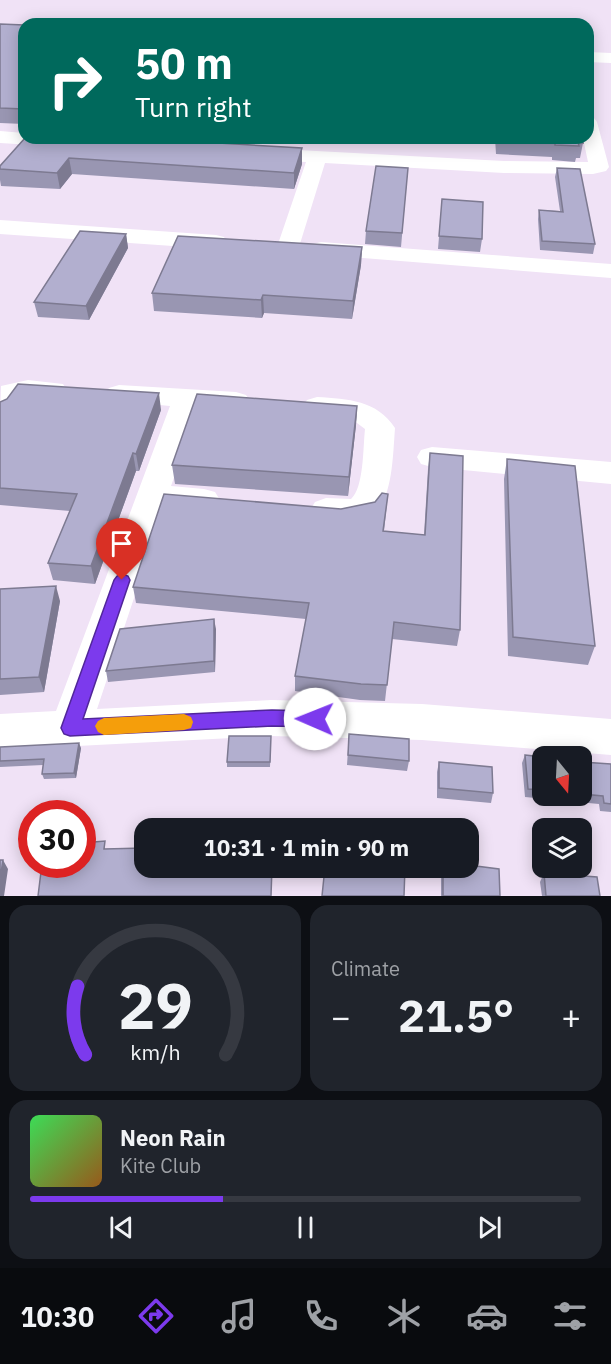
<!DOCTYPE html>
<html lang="en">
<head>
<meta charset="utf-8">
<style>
	:root { --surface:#171b24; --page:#20242c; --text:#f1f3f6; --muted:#9ea1a6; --line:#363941; --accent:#7c3aed }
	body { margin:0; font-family:"IBM Plex Sans",sans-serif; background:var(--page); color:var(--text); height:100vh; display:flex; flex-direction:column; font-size:22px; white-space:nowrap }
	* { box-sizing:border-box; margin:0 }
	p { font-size:20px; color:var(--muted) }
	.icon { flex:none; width:33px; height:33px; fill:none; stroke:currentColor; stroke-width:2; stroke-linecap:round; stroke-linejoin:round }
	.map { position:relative; height:896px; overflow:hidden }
	.details { display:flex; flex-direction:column; gap:9px; padding:9px; background:#0d0f14; flex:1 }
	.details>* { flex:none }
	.hud { position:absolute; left:18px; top:18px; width:576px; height:126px; border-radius:18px; box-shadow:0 3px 15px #0003; background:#00695c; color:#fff; overflow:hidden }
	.needle { width:39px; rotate:162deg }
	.tools { position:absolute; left:532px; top:746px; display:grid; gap:12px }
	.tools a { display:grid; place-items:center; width:60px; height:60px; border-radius:12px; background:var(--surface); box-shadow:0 3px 15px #0003; font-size:30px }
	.speed { position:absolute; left:18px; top:800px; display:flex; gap:12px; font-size:30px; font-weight:700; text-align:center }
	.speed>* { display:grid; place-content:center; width:78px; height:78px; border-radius:50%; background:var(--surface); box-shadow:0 3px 15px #0003; line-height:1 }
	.speed .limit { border:9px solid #d22; background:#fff; color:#111 }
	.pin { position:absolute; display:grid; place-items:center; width:51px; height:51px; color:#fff; margin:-62px -26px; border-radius:50% 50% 50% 0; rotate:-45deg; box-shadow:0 0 6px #0007 }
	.pin .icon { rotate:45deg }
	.me { position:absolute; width:66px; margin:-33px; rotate:271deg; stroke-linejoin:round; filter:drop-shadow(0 0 4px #0008) }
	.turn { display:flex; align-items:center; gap:21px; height:126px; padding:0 18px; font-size:27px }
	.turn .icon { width:78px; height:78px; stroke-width:2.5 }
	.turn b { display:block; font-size:42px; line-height:51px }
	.big { font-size:45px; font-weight:800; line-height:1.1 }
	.details .tile { flex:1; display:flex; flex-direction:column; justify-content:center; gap:9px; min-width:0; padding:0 21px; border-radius:18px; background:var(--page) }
	.details .dial { align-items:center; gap:0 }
	.dial svg { height:156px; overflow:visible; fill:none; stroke:var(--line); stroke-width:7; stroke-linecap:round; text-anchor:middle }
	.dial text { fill:var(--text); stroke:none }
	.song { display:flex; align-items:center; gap:18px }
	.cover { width:72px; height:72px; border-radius:9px; background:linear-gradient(135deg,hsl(130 70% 55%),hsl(30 70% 35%)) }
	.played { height:6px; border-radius:3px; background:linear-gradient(90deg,var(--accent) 35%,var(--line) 35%) }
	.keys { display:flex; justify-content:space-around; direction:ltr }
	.heat { display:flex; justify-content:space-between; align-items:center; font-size:33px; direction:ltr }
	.details .tiles { flex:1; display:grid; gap:9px; grid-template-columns:1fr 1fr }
	.tile:last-child { grid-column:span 2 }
	.trip { position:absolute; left:134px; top:818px; width:345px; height:60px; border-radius:18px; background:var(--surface); box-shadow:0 3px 15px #0003; font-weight:800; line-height:60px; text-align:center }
	.tab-bar { display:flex; height:96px; justify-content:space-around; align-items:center; background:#090b0e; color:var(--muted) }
	.tab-bar .icon { width:42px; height:42px }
	.tab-bar .active { color:var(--accent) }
	.tab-bar b { font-size:27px; color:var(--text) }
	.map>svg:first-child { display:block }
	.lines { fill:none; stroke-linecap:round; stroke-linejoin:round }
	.minor { fill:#fff; fill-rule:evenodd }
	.wall { fill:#9996b2 }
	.shaded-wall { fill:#7d7a91 }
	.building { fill:#b2afcf; stroke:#7d7a91; stroke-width:1.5 }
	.route { fill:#7c3aed; stroke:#51269a; stroke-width:1.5 }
	.slow { fill:#f59e0b }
</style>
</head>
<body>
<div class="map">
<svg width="611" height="896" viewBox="0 0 611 896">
	<rect width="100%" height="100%" fill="#f0e2f6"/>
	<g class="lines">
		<path class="minor" d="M588 52 611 53V63L588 62Z
			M588 117 594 118 597 122 609 167 606 171 593 174 504 173 325 163 299 247 296 252 288 254 280 252 277 247 306 162 260 160 253 158 250 154 253 150 260 148 504 161 588 162 583 138H588Z
			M0 131 24 133V138H73L75 141 73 145 66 147 0 143Z
			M220 138H238L231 156H217L214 152Z
			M0 220 216 235 224 237 227 242 224 247 216 249 0 234Z
			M321 242 611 264V278L313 254 310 249 313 244Z
			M28 380 63 384 67 390 63 396 53 399H21L10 415 0 418 1 386Z
			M119 385 236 392 246 395 250 401 246 407 236 410 198 408 171 486 204 489 215 492 220 500 215 508 204 511 164 508 97 709 271 700 422 704 611 719V755L422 740 271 736 0 750V714L56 711 170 406 109 400 105 394 109 388Z
			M317 397C348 399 377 400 395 428 391 484 392 541 315 518L310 510 315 502 326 498 351 499C364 488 363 447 365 429L349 417 307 412 303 406 307 400Z
			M432 447 611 462V484L432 467 421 464 417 457 421 450Z"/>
	</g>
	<path class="wall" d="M0 24 24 25V124L0 123Z
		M25 138 302 148V164L294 189 72 174 60 189 1 186 0 180V166Z
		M141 138H197L195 141Z
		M495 138H582L583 143 580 158H576L575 162 552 160V157L496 154Z
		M408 168 401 247 365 244 366 231Z
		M557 168 595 244 593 254 540 250 538 219 539 210 560 211 555 177Z
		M442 199 482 239 480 252 438 249Z
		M126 234 128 248 89 320 38 317 34 302Z
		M362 247 361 265 352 319 264 313 262 318 154 311 152 293Z
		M0 402 161 410 139 471H136L95 584 53 580 48 563 70 511 0 505Z
		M357 406 356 425 348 496 175 484 172 465Z
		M430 453 460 630 457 646 392 639 385 701 360 700 295 691V676L306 619 136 603 133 587 341 509 375 502 388 494 384 531 424 535 428 469Z
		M507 459 595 646 588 665 508 656 504 479Z
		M0 589 60 601 44 692 0 695Z
		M216 629 215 672 108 682 106 671Z
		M349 734 409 761 407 771 347 765Z
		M271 741 270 767H227V762Z
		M0 747 81 748 76 778 44 779 42 774 43 765 0 767Z
		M525 755 543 757V795H582V762L611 764V812L600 811 599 804 525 797 522 763Z
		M439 762 493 793 491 803 437 798V772Z
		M442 867H468L500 896H441V872Z
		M544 873 600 896H542L540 882Z"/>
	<path class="shaded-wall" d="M302 148V164L294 189V173Z
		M69 158 72 174 60 189 57 173Z
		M126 234 128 248 89 320 86 306Z
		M362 247 361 265 352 319 353 301Z
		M263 295 264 313 262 318 261 300Z
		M159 393 161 410 139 471 136 454Z
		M357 406 356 425 348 496 349 477Z
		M133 453 136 471 95 584 91 566Z
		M56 586 60 601 44 692 39 677Z
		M214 619 216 629 215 672 214 661Z
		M79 743 81 748 76 778 74 773Z
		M3 860 8 869 4 896H0V879Z"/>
	<path class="building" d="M0 24 24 25V109L0 108Z
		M25 138H134L302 148 294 173 69 158 57 173 0 169V166Z
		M498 138H582L583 143 578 142 579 146 555 145V141Z
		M376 166 408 168 402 233 366 231Z
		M557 168 580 169 595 244 542 241 539 210 563 212Z
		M442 199 483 202 482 239 439 236Z
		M80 231 126 234 86 306 34 302Z
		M178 236 362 247 353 301 263 295 261 300 152 293Z
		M18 384 159 393 136 454 133 453 91 566 48 563 77 494 0 488V402L7 399Z
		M197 394 357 406 349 477 172 465Z
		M430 453 463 456 460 630 394 622 387 685 361 684 295 676 309 603 133 587 164 494 341 509 375 502 382 493 388 494 383 531 425 535Z
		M507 459 575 466 595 646 513 637Z
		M56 586 39 677 0 679V589Z
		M214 619V661L106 671 120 629Z
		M349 734 409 739V761L348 755Z
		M229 736H271L270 762H227Z
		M79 743 74 773 42 774 44 759 0 761V747Z
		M525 755 543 757V790L528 789Z
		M439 762 492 767 493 793 439 788Z
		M582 762 611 764V804L604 803 603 796 582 794Z
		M105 841 104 849 144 848V867H272L271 896H38L42 864H82V843Z
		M0 860H3L0 879Z
		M468 865 499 869 500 896H443V867H468Z
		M325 867H405L404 896H322Z
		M544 873 597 877 600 896H546Z"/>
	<path class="route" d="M122 574 128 576 130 580 83 719 272 710 315 711 321 713 324 719 321 725 315 727 272 726 70 736 64 734 61 728 114 580 117 576Z"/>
	<path class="slow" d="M184 714 191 717 193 722 191 728 184 730 104 735 98 732 95 726 98 721 104 718Z"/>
</svg>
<div class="tools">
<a><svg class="needle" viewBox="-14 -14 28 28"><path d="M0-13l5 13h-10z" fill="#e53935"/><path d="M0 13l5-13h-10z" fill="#9ea1a6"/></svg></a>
<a><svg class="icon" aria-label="layers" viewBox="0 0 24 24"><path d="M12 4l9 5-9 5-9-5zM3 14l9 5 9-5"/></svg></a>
</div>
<div class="speed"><div class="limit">30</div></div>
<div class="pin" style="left:122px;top:580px;background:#d93025"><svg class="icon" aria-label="arrive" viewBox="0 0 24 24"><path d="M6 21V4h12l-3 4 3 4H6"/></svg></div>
<svg class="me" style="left:315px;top:719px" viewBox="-20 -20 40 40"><circle r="19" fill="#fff"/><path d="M0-13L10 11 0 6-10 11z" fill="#7c3aed"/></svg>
<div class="trip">10:31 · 1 min · 90 m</div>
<div class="hud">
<div class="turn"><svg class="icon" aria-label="right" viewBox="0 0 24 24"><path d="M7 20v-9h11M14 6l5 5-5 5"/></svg><div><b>50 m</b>Turn right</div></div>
</div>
</div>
<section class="details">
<div class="tiles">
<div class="tile dial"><svg viewBox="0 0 100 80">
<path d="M14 69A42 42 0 1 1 86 69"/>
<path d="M14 69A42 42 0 0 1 10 34" stroke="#7c3aed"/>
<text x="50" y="56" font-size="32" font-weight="700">29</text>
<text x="50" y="72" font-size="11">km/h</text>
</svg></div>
<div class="tile"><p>Climate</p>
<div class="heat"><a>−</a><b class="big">21.5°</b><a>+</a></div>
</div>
<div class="tile">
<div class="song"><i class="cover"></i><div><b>Neon Rain</b><p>Kite Club</p></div></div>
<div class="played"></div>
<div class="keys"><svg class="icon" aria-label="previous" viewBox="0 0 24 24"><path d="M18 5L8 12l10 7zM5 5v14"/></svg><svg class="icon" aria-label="pause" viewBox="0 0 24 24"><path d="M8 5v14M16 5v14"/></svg><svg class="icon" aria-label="next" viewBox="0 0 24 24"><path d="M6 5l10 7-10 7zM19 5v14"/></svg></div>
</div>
</div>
</section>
<nav class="tab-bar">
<b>10:30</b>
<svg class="icon active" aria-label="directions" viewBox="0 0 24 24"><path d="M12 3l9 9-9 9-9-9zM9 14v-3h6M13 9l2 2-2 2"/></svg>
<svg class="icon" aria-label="music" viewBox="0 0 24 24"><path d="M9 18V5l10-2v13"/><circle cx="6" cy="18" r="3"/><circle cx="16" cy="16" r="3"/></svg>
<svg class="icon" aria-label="phone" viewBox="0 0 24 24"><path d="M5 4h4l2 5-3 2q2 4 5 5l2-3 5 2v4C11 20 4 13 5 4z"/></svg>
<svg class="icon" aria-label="climate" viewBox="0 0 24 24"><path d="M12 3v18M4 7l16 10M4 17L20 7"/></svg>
<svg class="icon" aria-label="car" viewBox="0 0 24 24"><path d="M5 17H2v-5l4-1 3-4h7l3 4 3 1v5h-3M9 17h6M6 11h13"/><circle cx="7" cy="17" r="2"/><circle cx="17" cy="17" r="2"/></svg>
<svg class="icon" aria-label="filters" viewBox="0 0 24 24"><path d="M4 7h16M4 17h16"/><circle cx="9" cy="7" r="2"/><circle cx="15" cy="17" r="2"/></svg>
</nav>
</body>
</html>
